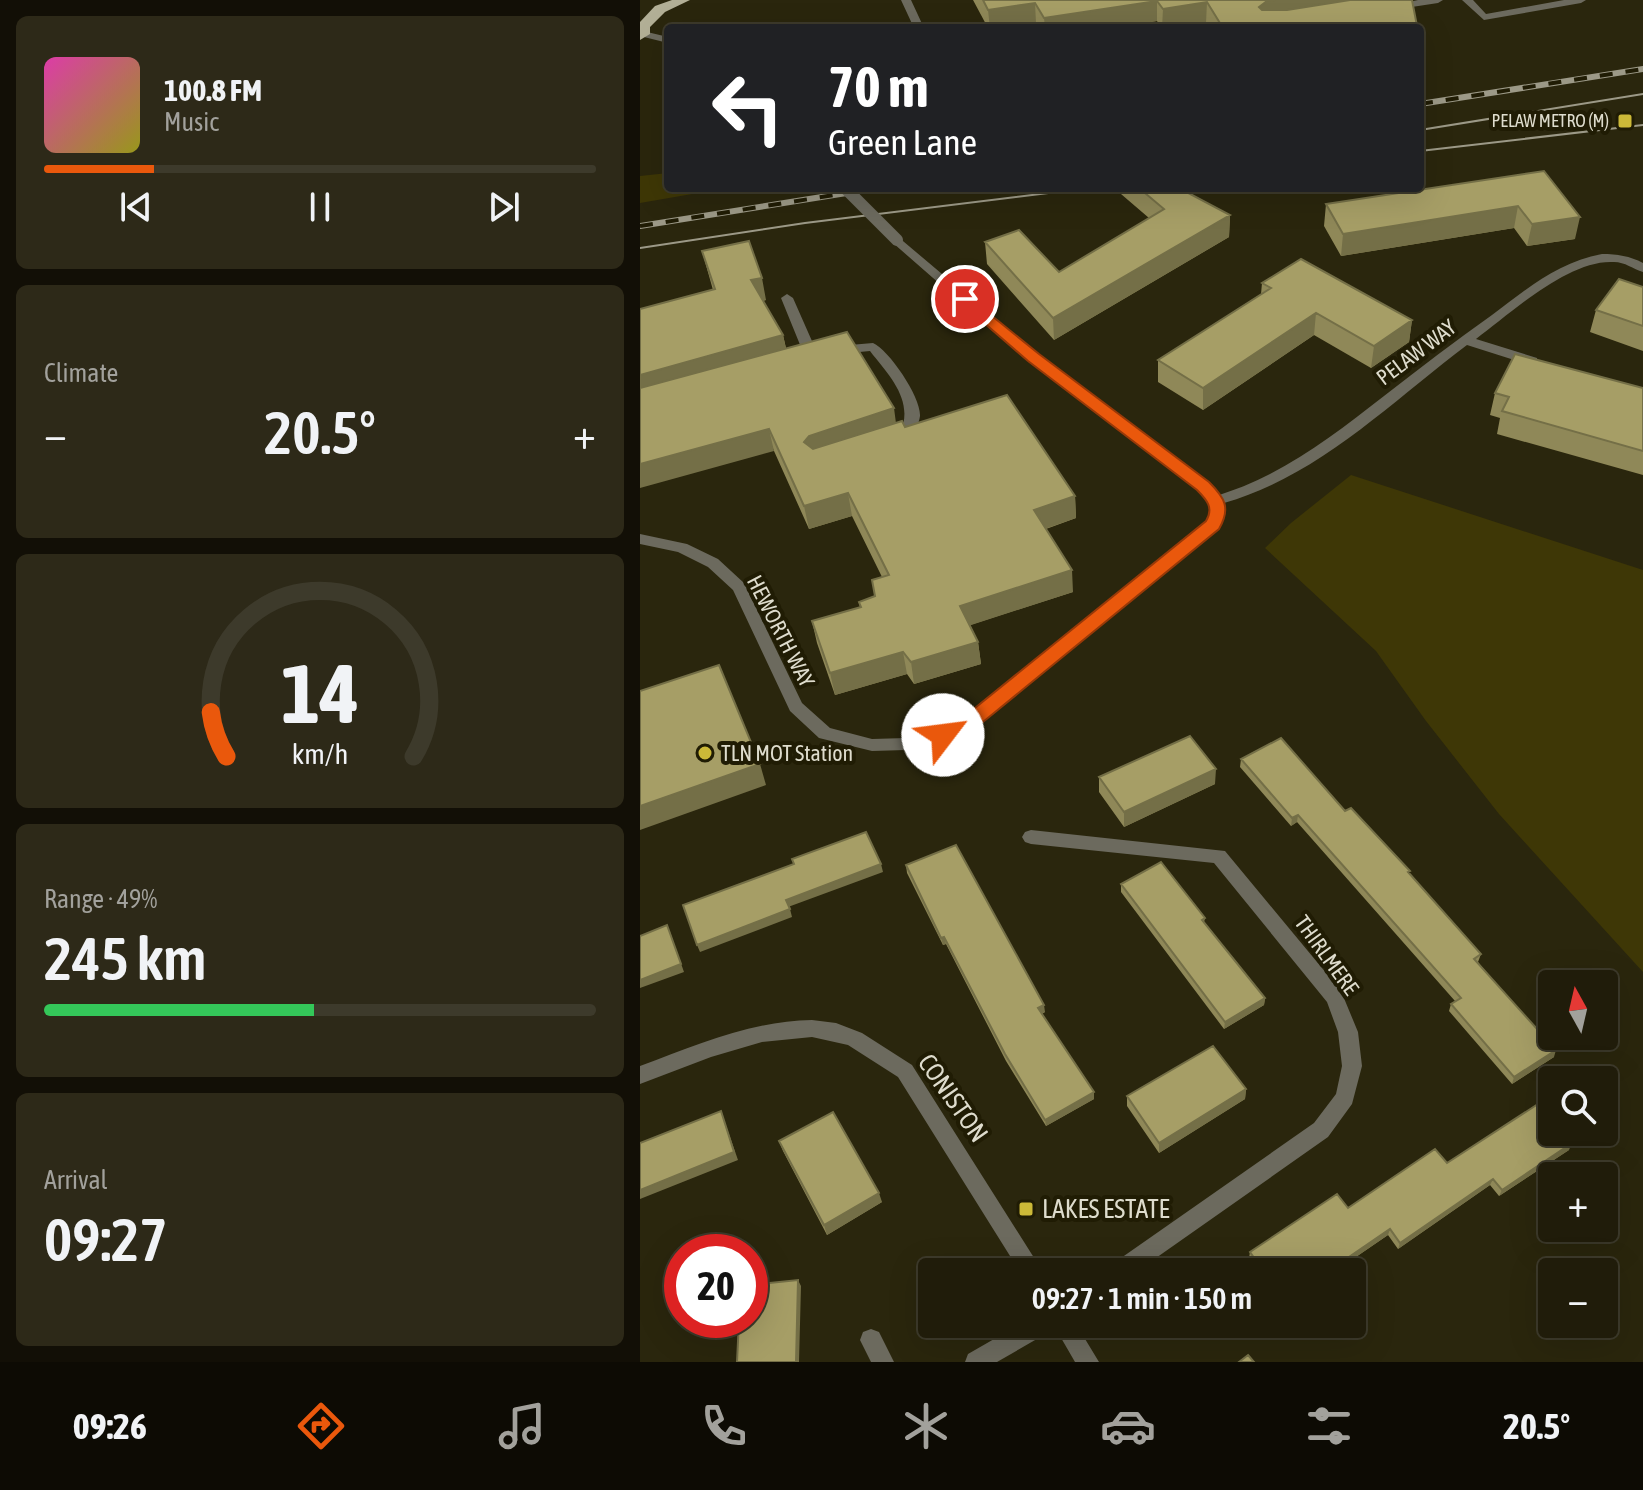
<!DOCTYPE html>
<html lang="en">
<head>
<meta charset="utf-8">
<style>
	:root { --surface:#201c0a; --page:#2d2918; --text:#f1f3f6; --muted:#a2a19c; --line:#3d3a2b; --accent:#ea580c }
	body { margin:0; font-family:"Asap Condensed",sans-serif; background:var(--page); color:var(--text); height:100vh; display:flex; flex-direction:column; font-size:30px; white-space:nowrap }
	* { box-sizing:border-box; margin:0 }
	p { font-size:26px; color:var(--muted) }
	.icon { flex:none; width:44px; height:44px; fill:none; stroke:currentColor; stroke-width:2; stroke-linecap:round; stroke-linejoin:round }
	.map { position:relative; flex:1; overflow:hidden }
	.drawer { display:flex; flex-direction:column; gap:16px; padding:16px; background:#120f06; width:640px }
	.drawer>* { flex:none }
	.top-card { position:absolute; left:24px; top:24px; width:760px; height:168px; border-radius:8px; box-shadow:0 8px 32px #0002,0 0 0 2px var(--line); background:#202124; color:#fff; overflow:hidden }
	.needle { width:52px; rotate:352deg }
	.controls { position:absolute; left:898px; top:970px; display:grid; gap:16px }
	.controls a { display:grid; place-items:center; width:80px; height:80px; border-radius:8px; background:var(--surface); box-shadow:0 8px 32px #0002,0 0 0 2px var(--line); font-size:40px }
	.speed { position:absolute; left:24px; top:1234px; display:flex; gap:16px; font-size:40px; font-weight:700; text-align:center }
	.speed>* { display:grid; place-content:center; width:104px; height:104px; border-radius:50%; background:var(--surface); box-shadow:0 8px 32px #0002,0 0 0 2px var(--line); line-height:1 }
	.speed .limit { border:12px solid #d22; background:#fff; color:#111 }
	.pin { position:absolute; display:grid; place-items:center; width:68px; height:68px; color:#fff; margin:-34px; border:4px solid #fff; border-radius:50%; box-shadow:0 2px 8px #0007 }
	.me { position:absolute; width:88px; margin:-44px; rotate:60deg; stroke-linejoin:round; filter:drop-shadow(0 0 6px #0008) }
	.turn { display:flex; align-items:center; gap:28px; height:168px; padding:0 32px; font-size:36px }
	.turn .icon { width:104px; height:104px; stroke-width:2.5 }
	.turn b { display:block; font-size:56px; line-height:68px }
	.big { font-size:60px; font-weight:600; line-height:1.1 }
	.drawer .card { flex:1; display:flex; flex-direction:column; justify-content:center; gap:12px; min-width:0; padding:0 28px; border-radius:12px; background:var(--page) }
	.drawer .dial { align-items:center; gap:0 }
	.dial svg { height:208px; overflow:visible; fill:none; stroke:var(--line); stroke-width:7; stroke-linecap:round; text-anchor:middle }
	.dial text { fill:var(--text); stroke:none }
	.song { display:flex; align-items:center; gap:24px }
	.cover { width:96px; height:96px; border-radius:12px; background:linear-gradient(135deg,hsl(320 70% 55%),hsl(60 70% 35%)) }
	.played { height:8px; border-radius:4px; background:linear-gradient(90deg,var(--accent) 20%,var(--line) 20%) }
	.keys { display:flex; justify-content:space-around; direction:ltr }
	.heat { display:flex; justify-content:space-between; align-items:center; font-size:44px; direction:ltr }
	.charge { height:12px; border-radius:6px; background:linear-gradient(90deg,#34c759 49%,var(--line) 0) }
	.trip { position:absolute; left:278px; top:1258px; width:448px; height:80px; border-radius:8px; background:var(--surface); box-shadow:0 8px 32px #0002,0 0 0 2px var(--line); font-weight:600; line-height:80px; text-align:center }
	.menu { display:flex; height:128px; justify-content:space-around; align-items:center; background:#0d0b04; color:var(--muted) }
	.menu .icon { width:56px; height:56px }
	.menu .selected { color:var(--accent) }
	.menu b { font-size:36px; color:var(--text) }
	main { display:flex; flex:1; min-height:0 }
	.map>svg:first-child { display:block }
	.green { fill:#3e3706 }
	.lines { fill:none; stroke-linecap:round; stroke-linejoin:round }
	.lane { fill:#6c6a5e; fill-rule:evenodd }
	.street { fill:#6c6a5e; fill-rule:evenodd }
	.primary { fill:#b2af96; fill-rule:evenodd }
	.tram { stroke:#9c9987; stroke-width:2 }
	.rail-casing { stroke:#9c9987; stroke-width:6 }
	.rail { stroke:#201c04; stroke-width:4; stroke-dasharray:13; stroke-linecap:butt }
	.street-bridge { stroke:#6c6a5e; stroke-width:12 }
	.wall { fill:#8f8858 }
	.shaded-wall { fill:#746f47 }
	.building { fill:#a69e66; stroke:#746f47; stroke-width:2 }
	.route { fill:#ea580c; stroke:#983908; stroke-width:2 }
	.poi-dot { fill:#ccb938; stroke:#201c04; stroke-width:3 }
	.labels { text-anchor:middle; stroke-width:8; stroke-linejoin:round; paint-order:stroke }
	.far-poi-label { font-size:18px; fill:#dedccd; stroke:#201c04; text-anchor:end }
	.street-label { font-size:22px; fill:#dedccd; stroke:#201c04 }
	.poi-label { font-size:22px; fill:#dedccd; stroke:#201c04; text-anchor:start }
	.near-street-label { font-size:26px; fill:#dedccd; stroke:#201c04 }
	.near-poi-label { font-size:26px; fill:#dedccd; stroke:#201c04; text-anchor:start }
</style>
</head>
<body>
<main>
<section class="drawer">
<div class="card">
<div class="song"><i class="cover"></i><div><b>100.8 FM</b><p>Music</p></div></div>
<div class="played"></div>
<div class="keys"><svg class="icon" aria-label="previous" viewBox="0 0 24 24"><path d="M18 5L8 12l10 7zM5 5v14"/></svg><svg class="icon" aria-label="pause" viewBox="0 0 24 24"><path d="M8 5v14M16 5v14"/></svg><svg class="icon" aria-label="next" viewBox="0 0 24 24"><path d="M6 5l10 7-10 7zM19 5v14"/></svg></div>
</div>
<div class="card"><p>Climate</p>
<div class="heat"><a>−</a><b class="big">20.5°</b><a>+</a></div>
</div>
<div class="card dial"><svg viewBox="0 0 100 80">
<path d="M14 69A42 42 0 1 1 86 69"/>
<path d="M14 69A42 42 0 0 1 8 52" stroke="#ea580c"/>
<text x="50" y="56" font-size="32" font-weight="700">14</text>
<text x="50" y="72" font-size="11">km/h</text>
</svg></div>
<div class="card"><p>Range · 49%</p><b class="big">245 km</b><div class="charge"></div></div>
<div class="card"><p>Arrival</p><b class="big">09:27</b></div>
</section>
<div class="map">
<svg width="1003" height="1362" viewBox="0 0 1003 1362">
	<rect width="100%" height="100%" fill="#2a260d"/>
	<path class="green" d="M28 173V188H87L0 203V176Z
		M711 475 1003 570V972L859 814 786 721 736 651 625 548 651 523Z"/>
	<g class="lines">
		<path class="lane" d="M261 0H271L284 28H274Z
			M778 0H803L798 3 752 10 747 7Z
			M822 0H833L846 14 924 0H946L941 3 844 20Z
			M962 254C977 254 990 256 1003 263V272C993 269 985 262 974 262 929 259 871 313 836 339L897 358V364H887L827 345C751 402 679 476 584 503L585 514 578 529 342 721 309 740 266 750 232 751 179 738 150 711 93 590 68 567 38 552 0 544V534L47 544 78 559 104 583 162 703 190 728 232 739 266 738 299 730 330 713 567 522 571 514 572 497C639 478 690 438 744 396 780 368 815 341 852 315 887 289 918 262 962 254Z
			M147 294 153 298 179 357 177 360H167L165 357 141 298Z
			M233 343C249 350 281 397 280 416 279 424 274 432 270 439L255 444 248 439 260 433C274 403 252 378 233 355L230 351 198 354 191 350 198 346Z"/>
		<path class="street" d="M3 31 28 37V43L0 36V32Z
			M257 236 398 355 568 483 584 500 582 503H572L558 489 388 361 253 243 251 240Z
			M391 830 585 851 701 991 718 1032 722 1066 712 1104 688 1137 496 1272H467L471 1265 674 1123 696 1094 702 1066 698 1032 687 1002 574 863 391 844 385 842 382 837 385 832Z
			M172 1020 196 1023 222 1033 272 1065 403 1272H380L258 1077 208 1045 172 1037 122 1042 71 1057 0 1084V1066C57 1045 111 1021 172 1020Z
			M380 1324H412L409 1332 357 1362H325L328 1354Z
			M413 1324H436L459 1362H435Z
			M231 1329 239 1332 254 1362H231L220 1340 223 1332Z"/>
		<path class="primary" d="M32 0H50L25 12 10 27V34L0 40V22L15 6Z"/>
		<path class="tram" d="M780 130 1003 94
			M780 151 1003 125
			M0 248 165 223 449 188"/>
		<defs>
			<path id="rail" d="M780 104 1003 69
				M0 226 238 188"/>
		</defs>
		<use href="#rail" class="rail-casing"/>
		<use href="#rail" class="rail"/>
		<path class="street-bridge" d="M205 188 257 240"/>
	</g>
	<path class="wall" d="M333 0H772L777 26V28H570L566 23 532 28H521L517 21 474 28H399L396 23 366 28H348Z
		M904 171 935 239 887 246 874 228 701 256 684 226 686 204Z
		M481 188H539L590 215 589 237 414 340 347 264 345 242 419 272 509 218 481 194Z
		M62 251 126 300 123 301 143 335 146 348 256 423 435 496 436 518 406 529 433 592 330 625 338 642 341 664 274 684 267 674 195 695 177 643 172 621 220 608 219 602 235 596 242 577 212 516 169 529 134 451 73 290Z
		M622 283 772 320 769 342 731 368 674 335 563 410 518 382V360L621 294Z
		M1003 287V351L950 332 956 310Z
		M1003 388V475L857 434 860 418 850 415 855 393Z
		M601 759 705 811 769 874 841 954 838 962 914 1057 872 1084 809 1011 811 1004 815 1001 657 822 651 826 600 767Z
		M459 777 575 784 484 827 459 792Z
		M266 865 405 1012 402 1014 454 1092V1099L406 1126 366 1061 306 944 303 945 267 873Z
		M481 884 565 918 564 922 625 998 624 1005 584 1029 481 892Z
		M606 1089 605 1099 519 1153 487 1106V1096Z
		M139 1141 242 1202 187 1235 143 1151Z
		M929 1150 859 1196 850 1185 758 1249 748 1235 694 1272H619L609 1258 610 1252 807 1163Z"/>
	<path class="shaded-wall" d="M635 0H760L626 22 619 7 627 1Z
		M517 1V21L474 28H405L404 18Z
		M567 2 566 23 532 28H522L523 9Z
		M395 3 396 23 366 28H350L348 10Z
		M878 206 874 228 701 256 703 234Z
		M590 215 589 237 414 340 413 318Z
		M940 217 935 239 887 246 892 224Z
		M122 278 126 300 116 302 111 280Z
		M676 313 674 335 563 410V388Z
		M772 320 769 342 731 368 734 346Z
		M143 335 148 358 0 399V375Z
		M254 408 257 431 169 465 164 442 169 436Z
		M129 429 134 451 0 488V464Z
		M208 493 212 516 169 529 164 506Z
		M435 496 436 518 396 532 394 510Z
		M432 570 433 592 322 628 320 606Z
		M338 642 341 664 274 684 271 662Z
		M263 652 267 674 195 695 190 673Z
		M120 764 126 785 0 830V806Z
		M576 769 575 784 484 827V812Z
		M658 815 657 822 651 826 652 818Z
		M241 864 243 872 148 907 146 900Z
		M150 909 152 917 60 952 57 945Z
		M30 932 44 972 0 988V980Z
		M304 937 306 944 303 945 301 938Z
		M625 998 624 1005 584 1029 585 1022Z
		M404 1005 405 1012 398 1015V1008Z
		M916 1050 914 1057 872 1084 874 1077Z
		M606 1089 605 1099 519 1153V1143Z
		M454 1092V1099L406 1126 405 1120Z
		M81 1111 98 1160 0 1199V1190Z
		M932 1143 929 1150 859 1196 862 1190Z
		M853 1179 850 1185 758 1249 760 1243Z
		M239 1193 242 1202 187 1235 184 1225Z
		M750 1229 748 1235 694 1272H687Z
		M158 1280 161 1286 159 1362H156Z"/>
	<path class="building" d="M343 0H635L627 1 619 7 622 10H647L710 0H772L777 26 764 28H583L567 2 523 9 517 1 404 18 395 3 348 10Z
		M904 171 940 217 892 224 878 206 703 234 686 204Z
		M499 188H539L590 215 413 318 345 242 379 230 419 272 524 209Z
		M109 241 122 278 111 280 143 335 0 375V309L75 289 62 251Z
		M661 259 772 320 734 346 676 313 563 388 518 360 631 288 622 283Z
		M979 279 1003 287V326L956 310Z
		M207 332 254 408 169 436 164 442 173 449 262 421 265 427 367 395 435 496 394 510 432 570 320 606 338 642 271 662 263 652 190 673 172 621 221 607 219 602 235 596 232 580 249 575 208 493 164 506 129 429 0 464V388Z
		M875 354 1003 388V451L862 411 869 397 855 393Z
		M79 665 120 764 0 806V691Z
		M550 736 576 769 484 812 459 777Z
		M641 738 705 811 711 808 770 871 768 872 841 954 834 959 916 1050 874 1077 811 1004 821 998 658 815 652 818 601 759Z
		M226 832 241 864 146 900 150 909 57 945 43 905 154 864 152 859Z
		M316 845 404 1005 398 1008 454 1092 405 1120 365 1054 304 937 301 938 266 865Z
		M521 862 565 918 562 920 625 998 585 1022 481 884Z
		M27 925 41 964 0 980V936Z
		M573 1046 606 1089 519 1143 487 1096Z
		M898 1104 912 1120V1132H922L932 1143 862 1190 853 1179 760 1243 750 1229 687 1272H624L610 1252 697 1194 708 1208 795 1149 807 1163Z
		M81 1111 94 1152 0 1190V1143Z
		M193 1112 239 1193 184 1225 139 1141Z
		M158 1280 156 1362H97L99 1320H110V1285Z
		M608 1355 614 1362H599Z"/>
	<path class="route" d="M325 294 399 354 569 482C585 498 591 508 579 529L343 722 303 742 294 735 297 730 330 712 566 521C574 508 567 500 557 490L388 361 320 302 318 299Z"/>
	<g class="poi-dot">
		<rect x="977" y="113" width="16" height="16" rx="4"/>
		<circle cx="65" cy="753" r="8"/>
		<rect x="378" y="1201" width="16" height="16" rx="4"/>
	</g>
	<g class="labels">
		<g class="far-poi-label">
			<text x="969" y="127">PELAW METRO (M)</text>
		</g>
		<g class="street-label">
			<text transform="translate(776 352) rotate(-37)" y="8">PELAW WAY</text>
			<text transform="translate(141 631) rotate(63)" y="8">HEWORTH WAY</text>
			<text transform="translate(687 955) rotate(54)" y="8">THIRLMERE</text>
		</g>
		<g class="poi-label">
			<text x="81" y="761">TLN MOT Station</text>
		</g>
		<g class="near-street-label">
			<text transform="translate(313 1098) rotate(55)" y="9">CONISTON</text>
		</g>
		<g class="near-poi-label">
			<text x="402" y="1218">LAKES ESTATE</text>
		</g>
	</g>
</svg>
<div class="controls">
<a><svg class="needle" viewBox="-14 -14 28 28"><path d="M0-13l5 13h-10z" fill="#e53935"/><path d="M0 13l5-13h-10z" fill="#a2a19c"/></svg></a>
<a><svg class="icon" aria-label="search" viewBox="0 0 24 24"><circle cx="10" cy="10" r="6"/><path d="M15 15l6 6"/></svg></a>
<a>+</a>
<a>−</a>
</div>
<div class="speed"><div class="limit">20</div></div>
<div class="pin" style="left:325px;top:299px;background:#d93025"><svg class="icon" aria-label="arrive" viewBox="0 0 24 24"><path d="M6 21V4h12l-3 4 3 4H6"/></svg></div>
<svg class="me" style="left:303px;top:735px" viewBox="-20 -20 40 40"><circle r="19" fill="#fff"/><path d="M0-13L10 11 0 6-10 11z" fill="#ea580c"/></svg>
<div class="trip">09:27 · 1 min · 150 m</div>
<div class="top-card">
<div class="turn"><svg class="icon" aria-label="left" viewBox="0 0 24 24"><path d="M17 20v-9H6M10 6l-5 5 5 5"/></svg><div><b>70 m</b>Green Lane</div></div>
</div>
</div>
</main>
<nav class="menu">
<b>09:26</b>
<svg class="icon selected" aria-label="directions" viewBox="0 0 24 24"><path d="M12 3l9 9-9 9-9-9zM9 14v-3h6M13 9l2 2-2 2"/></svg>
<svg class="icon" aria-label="music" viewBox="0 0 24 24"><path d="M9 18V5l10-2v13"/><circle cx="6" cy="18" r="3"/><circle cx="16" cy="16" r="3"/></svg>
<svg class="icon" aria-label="phone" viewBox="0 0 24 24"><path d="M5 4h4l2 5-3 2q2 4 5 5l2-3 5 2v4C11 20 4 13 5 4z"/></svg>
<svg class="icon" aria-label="climate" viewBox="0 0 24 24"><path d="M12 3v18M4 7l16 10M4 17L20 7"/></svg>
<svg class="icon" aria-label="car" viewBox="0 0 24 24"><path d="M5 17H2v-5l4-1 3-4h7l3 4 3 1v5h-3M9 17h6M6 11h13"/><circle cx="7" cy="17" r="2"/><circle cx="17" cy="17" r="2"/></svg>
<svg class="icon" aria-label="filters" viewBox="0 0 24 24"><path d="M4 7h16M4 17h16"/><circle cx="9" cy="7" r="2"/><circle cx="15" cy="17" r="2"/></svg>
<b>20.5°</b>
</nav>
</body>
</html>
